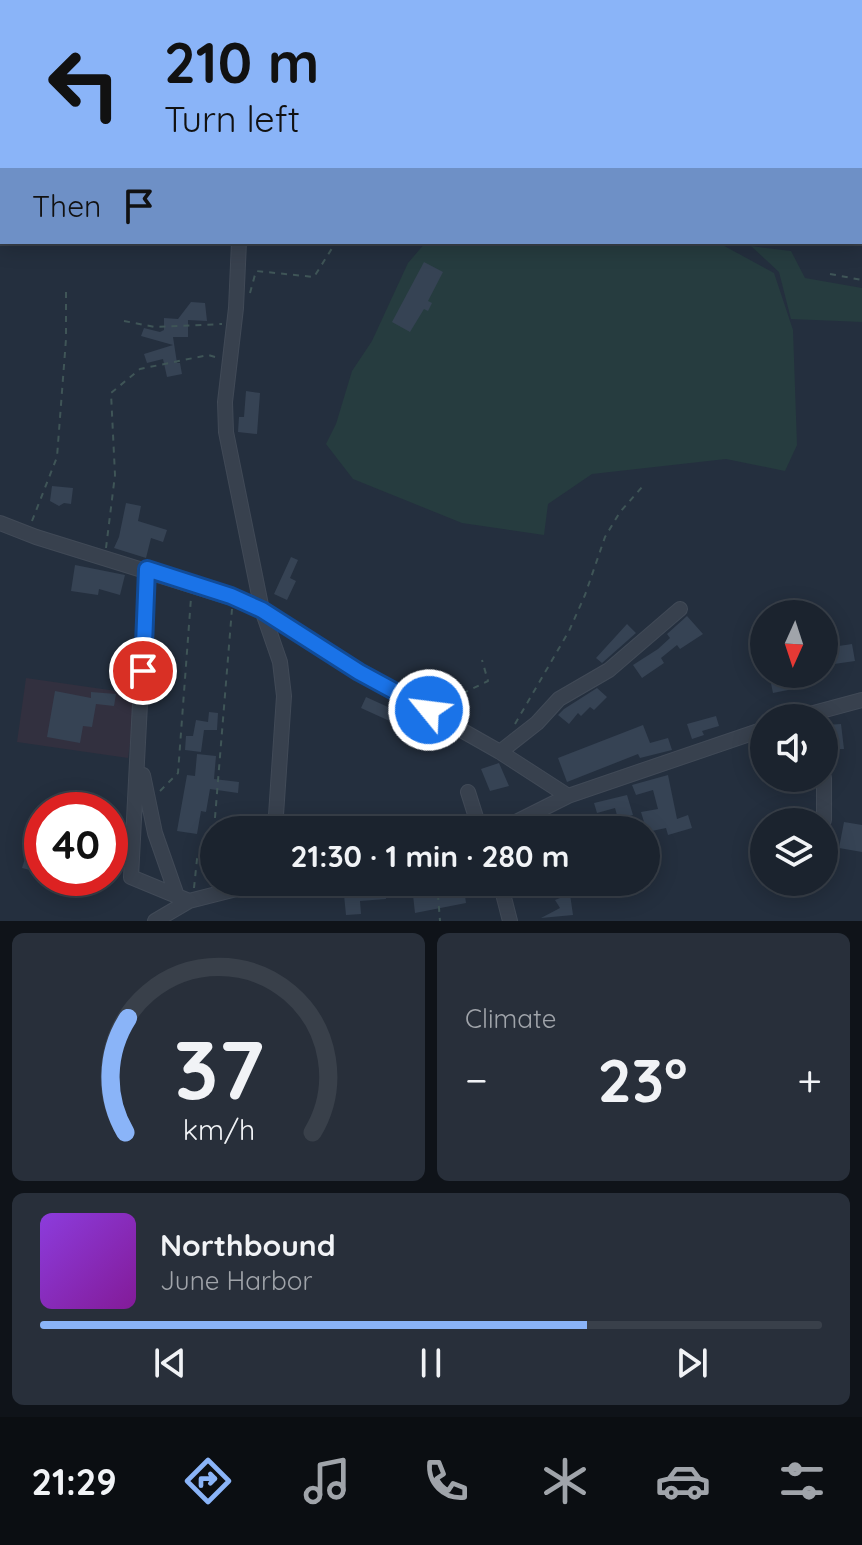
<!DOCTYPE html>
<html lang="en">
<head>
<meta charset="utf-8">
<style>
	:root { --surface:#1b232e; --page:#282f3a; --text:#f1f3f6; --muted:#a0a4aa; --line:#39404a; --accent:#8ab4f8 }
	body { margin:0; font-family:Quicksand,sans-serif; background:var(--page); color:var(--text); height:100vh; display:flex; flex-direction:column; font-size:30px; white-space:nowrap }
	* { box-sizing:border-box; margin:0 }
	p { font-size:26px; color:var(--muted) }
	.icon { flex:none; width:44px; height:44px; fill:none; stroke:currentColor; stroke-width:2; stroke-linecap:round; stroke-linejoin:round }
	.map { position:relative; height:921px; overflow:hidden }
	.panel { display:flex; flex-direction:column; gap:12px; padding:12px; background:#0f1319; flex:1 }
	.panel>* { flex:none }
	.banner { position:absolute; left:0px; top:0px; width:862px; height:244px; box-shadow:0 4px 20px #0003,0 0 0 2px var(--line); background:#8ab4f8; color:#111; overflow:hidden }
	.needle { width:52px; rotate:183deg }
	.controls { position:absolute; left:750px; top:600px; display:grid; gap:16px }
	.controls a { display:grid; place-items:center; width:88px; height:88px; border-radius:50%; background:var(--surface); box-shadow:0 4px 20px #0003,0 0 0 2px var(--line); font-size:40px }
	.speed { position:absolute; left:24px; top:792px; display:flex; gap:16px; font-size:40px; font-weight:700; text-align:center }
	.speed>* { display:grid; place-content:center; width:104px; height:104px; border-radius:50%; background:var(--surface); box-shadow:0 4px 20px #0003,0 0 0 2px var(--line); line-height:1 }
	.speed .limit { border:12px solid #d22; background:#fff; color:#111 }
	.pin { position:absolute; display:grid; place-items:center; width:68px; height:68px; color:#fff; margin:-34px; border:4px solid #fff; border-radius:50%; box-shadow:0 2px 8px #0007 }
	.me { position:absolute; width:88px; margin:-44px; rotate:299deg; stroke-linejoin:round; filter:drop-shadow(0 0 6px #0008) }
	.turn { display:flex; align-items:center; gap:28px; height:168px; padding:0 32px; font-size:36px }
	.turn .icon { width:104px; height:104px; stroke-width:2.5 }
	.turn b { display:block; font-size:56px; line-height:68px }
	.then { display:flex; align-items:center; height:76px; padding:0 32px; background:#0003; gap:16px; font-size:30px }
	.big { font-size:60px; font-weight:700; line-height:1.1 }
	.panel .card { flex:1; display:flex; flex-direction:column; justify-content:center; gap:12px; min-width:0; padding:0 28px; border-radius:12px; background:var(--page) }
	.panel .dial { align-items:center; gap:0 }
	.dial svg { height:208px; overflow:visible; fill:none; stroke:var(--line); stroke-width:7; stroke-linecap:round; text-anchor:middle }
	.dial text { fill:var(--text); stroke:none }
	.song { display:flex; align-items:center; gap:24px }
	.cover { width:96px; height:96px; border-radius:12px; background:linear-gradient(135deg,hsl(270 70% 55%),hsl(290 70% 35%)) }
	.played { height:8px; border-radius:4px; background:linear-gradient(90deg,var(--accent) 70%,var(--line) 70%) }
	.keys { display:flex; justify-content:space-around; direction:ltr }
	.heat { display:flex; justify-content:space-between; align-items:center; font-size:44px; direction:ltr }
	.panel .tiles { flex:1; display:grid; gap:12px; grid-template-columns:1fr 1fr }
	.card:last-child { grid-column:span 2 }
	.trip { position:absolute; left:200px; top:816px; width:460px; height:80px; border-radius:40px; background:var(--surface); box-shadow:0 4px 20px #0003,0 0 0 2px var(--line); font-weight:700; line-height:80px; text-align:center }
	.menu { display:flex; height:128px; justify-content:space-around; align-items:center; background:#0b0e12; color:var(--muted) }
	.menu .icon { width:56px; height:56px }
	.menu .current { color:var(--accent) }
	.menu b { font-size:36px; color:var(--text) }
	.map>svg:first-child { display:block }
	.medical { fill:#32303f }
	.green { fill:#263c3f }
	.building { fill:#364354 }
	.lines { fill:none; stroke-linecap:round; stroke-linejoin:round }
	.minor-casing { stroke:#414a57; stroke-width:16 }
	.path { stroke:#3f5557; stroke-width:2; stroke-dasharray:6 6; stroke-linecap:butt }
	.minor { stroke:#38414e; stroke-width:14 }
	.route-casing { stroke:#114b97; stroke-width:20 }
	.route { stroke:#1a73e8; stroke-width:14 }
</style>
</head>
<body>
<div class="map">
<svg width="862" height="921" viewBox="0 0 862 921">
	<rect width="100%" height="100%" fill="#242f3e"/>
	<path class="medical" d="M26 678 137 694 128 758 17 742Z"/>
	<path class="green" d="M426 242H717L774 273 793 330 797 445 785 471 726 459 592 474 548 504 544 535 462 523 353 479 326 444 336 424 352 371 372 341 408 263Z
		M751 246 791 251 805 278 862 288V322L791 319 779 272Z"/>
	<path class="building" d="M424 262 443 272 428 301 432 303 428 311 424 309 410 332 392 322Z
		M191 302 205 303 207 321 188 320V337H173L177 363H180L182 374 167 377 163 359 147 363 144 354 173 345 141 336 144 328 160 332 164 330V318L178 319Z
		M246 391 260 393 257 434 238 432 239 417H244Z
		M52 486 73 488 71 504 64 503 59 506 50 501Z
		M126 503 141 506 138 521 167 530 163 542 151 538 146 558 114 548 119 537Z
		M291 557 298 560 290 578 296 581 287 600 274 594Z
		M75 565 125 575 120 595 99 589 98 595 71 591Z
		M687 616 703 634 680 649 677 645 661 658 664 663 642 678 633 665 658 649 670 638 667 634Z
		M627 624 636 633 602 663 596 658Z
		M852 644 855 661 834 664 832 647Z
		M769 674H790L793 689 773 693Z
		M597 688 607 697 594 710 590 707 581 716 578 713 569 724 558 715 564 709Z
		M55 691 91 698V692L116 694 114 706 96 704 92 727 83 726 80 743 47 737Z
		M366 697 399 712 394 723 361 708Z
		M209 712 218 713 217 730H204L201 752 185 750 186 736H193L196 720 208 722Z
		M716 716 719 726 702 731 704 735 692 739 687 724Z
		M841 724 844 749H829L826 725Z
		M643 725 650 743 668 738 672 750 640 758 638 754 567 782 558 758Z
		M197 754 216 756 214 779 239 782 238 793 210 789 206 812 201 811 197 834 177 831 187 775 195 776Z
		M499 763 509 786 490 791 481 769Z
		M668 775 677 819 688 815 692 828 668 835 666 828 647 832 641 812 658 809 653 790 636 795 632 785Z
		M627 795 633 815 618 819 615 808 597 813 594 803Z
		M844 822 862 825V852L839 848Z
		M32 837 42 839V873L22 868Z
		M444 882H463L466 903 415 913 413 895 446 891Z
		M385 890 386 899 360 901 361 914 346 915 344 895Z
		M570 894 573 915 541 918 560 908 555 900Z"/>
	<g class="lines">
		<defs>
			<path id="minor" d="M277 2V0
				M860 127 862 128
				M860 171H862
				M239 242 236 308 225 402 226 432 262 610 280 662 284 696 275 830
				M0 523 36 537 242 601 262 610 359 672 500 752 568 796
				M147 569 131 877 189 901
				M795 718 862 700
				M500 752 537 723 559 699 609 670 680 609
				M143 775 155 833 177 896
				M824 778V820
				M468 792 480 830
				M500 830 568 796 764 729
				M500 882 510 921
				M155 921 189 901 264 882"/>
		</defs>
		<use href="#minor" class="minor-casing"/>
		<path class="path" d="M830 274 862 280
			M250 293 256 271 314 277 336 242
			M124 321 155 327 222 324
			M32 521 57 457 66 339V287
			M106 548 115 475 111 393 140 369 208 355 219 358
			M441 704 488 681 482 660
			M515 724 569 631 585 595 605 537 620 512 642 487
			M160 791 178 773 191 598
			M214 830 232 609
			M437 882 440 921
			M194 888 197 859 212 842 214 832"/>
		<use href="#minor" class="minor"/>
	</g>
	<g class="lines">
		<defs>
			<path id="route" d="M143 671 147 569 231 596 262 610 359 672 429 710"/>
		</defs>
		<use href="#route" class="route-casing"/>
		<use href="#route" class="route"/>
	</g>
</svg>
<div class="controls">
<a><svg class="needle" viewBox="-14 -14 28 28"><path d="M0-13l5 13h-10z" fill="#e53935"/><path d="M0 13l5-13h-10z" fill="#a0a4aa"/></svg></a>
<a><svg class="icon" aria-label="sound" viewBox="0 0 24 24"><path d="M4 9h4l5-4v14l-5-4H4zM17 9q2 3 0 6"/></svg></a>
<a><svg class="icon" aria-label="layers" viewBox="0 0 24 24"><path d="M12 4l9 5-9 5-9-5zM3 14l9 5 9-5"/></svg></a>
</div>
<div class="speed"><div class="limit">40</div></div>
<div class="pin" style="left:143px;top:671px;background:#d93025"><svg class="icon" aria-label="arrive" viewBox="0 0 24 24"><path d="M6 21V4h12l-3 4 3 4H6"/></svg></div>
<svg class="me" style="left:429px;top:710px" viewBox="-20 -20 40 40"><circle r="17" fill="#1a73e8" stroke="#fff" stroke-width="3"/><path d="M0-11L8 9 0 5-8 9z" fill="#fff"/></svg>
<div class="trip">21:30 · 1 min · 280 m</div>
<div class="banner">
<div class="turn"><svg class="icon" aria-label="left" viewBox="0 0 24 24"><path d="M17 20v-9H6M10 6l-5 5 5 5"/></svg><div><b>210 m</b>Turn left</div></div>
<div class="then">Then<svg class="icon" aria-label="arrive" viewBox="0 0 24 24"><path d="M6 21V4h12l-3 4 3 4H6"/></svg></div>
</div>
</div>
<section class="panel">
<div class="tiles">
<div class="card dial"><svg viewBox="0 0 100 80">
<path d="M14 69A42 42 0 1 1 86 69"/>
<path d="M14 69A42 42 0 0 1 15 25" stroke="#8ab4f8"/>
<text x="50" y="56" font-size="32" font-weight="700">37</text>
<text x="50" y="72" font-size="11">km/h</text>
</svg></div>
<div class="card"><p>Climate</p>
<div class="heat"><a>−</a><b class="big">23°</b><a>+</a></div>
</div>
<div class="card">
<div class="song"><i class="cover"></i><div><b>Northbound</b><p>June Harbor</p></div></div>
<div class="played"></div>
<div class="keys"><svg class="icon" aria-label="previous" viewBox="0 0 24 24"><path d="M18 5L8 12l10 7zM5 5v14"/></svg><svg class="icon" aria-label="pause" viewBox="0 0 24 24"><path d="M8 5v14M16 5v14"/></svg><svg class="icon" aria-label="next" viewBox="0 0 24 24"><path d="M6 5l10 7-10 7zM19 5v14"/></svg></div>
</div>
</div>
</section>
<nav class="menu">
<b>21:29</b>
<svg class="icon current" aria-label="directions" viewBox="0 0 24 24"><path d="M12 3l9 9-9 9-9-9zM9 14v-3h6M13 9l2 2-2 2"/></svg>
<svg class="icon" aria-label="music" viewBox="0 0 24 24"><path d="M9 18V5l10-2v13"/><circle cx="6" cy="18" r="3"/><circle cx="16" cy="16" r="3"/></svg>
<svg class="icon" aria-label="phone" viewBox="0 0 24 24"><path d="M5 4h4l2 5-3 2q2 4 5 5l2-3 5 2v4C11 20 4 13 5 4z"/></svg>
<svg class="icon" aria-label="climate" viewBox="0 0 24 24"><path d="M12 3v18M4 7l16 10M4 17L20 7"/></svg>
<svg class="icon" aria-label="car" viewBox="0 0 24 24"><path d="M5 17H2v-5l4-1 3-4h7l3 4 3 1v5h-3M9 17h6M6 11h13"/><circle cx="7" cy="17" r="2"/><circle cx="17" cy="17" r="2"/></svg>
<svg class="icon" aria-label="filters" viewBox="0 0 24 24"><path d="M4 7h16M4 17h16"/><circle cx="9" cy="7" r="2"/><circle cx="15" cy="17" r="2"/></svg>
</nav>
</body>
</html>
